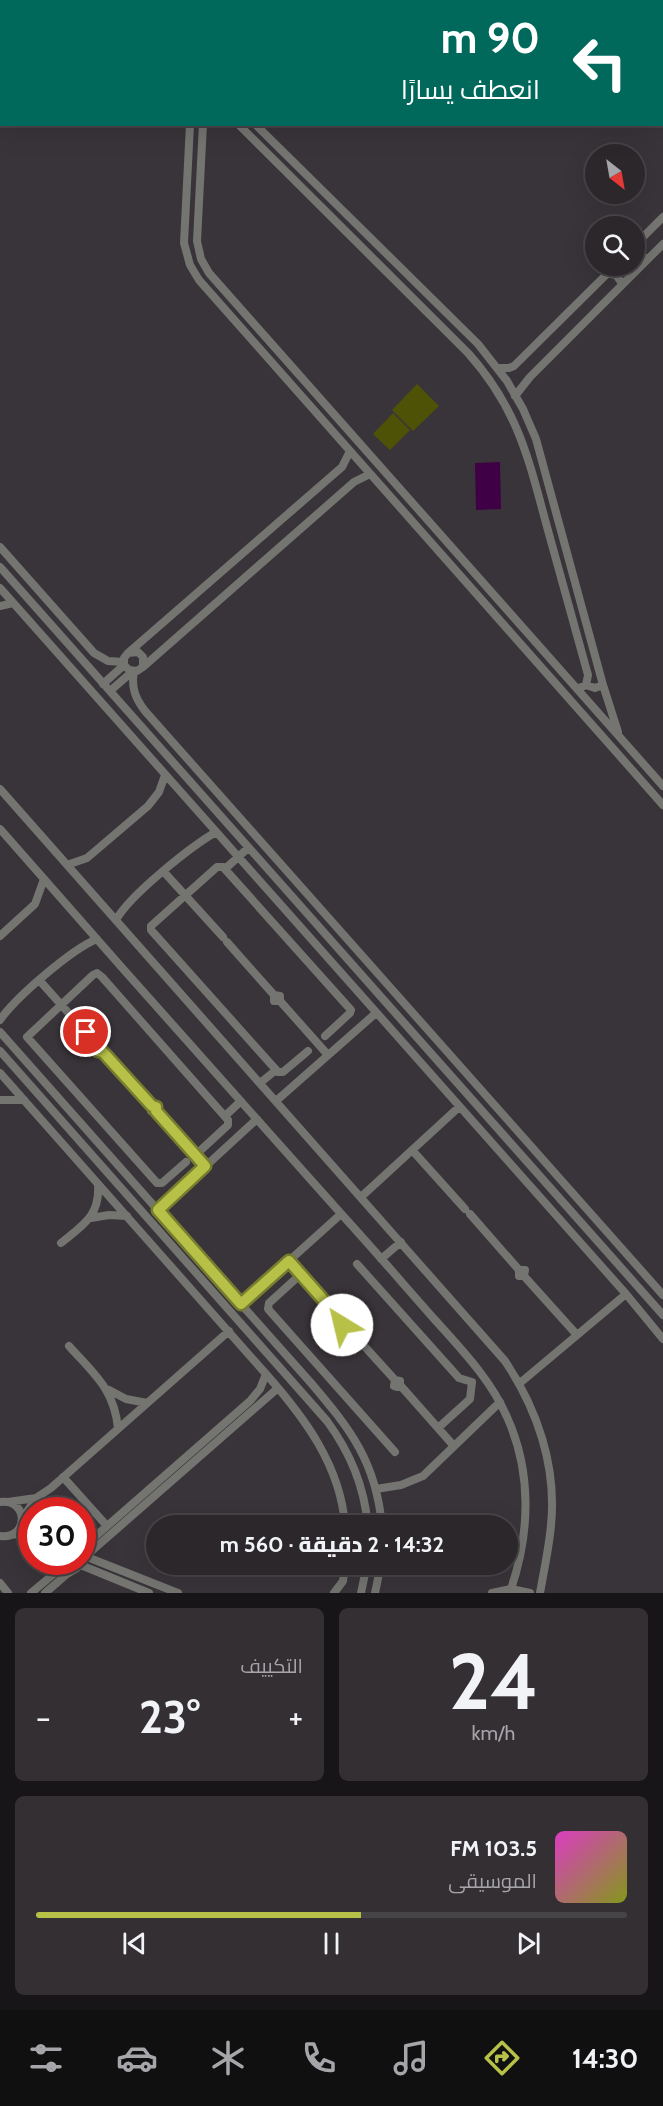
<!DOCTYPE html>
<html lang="ar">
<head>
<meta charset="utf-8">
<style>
	:root { --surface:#2b272b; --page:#332f33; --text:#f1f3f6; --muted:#a6a5a9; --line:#474447; --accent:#b7c148 }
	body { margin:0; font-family:Cabin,Cairo,sans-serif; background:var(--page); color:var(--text); direction:rtl; height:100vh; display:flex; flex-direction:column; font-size:22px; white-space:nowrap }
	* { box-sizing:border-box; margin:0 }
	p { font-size:20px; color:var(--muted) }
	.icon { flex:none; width:33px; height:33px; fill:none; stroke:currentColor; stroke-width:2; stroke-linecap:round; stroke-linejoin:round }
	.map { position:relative; height:1593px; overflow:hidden; direction:ltr }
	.side { display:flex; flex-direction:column; gap:15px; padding:15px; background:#181518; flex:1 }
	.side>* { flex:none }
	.banner { position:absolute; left:0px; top:0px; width:663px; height:126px; box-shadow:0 6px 24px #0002,0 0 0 2px var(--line); direction:rtl; background:#00695c; color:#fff; overflow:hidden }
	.needle { width:39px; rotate:149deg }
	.fabs { position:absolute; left:585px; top:144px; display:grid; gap:12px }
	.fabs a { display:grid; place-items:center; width:60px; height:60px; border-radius:50%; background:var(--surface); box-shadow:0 6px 24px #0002,0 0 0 2px var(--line); font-size:30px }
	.speed { position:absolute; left:18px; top:1497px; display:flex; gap:12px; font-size:30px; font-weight:700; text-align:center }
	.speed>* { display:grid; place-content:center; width:78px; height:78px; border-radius:50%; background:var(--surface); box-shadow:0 6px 24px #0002,0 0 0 2px var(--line); line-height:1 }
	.speed .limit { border:9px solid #d22; background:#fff; color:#111 }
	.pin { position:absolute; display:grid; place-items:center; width:51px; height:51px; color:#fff; margin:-26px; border:3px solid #fff; border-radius:50%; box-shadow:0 2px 6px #0007 }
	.me { position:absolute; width:66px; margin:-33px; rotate:324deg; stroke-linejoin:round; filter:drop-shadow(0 0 4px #0008) }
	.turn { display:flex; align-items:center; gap:21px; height:126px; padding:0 24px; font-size:27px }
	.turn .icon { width:78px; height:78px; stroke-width:2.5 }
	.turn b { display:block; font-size:42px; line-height:51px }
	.big { font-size:45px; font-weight:800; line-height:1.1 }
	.side .tile { flex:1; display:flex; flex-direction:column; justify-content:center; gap:9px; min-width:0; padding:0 21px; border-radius:9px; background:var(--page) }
	.side .dial { align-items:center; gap:0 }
	.dial b { font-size:78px; line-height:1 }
	.song { display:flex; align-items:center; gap:18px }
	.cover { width:72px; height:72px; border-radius:9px; background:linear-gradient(135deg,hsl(310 70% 55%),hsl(70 70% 35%)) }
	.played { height:6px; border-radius:3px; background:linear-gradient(90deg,var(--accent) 55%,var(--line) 55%) }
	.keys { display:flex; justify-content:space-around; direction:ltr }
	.heat { display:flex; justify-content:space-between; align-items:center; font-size:33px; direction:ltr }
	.side .tiles { flex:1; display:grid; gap:15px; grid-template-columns:1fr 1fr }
	.tile:last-child { grid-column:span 2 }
	.trip { position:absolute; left:146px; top:1515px; width:372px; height:60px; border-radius:30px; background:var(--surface); box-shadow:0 6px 24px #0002,0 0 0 2px var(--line); font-weight:800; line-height:60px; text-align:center; direction:rtl }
	.tab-bar { display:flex; height:96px; justify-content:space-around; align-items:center; background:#111011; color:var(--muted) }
	.tab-bar .icon { width:42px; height:42px }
	.tab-bar .active { color:var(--accent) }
	.tab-bar b { font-size:27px; color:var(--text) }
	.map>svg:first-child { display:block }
	.green { fill:#4d5206 }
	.water { fill:#400045 }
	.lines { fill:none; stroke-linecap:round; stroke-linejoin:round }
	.minor { stroke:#747471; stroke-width:8 }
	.trunk { stroke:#bdbeb6; stroke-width:12 }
	.motorway { stroke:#c9cac2; stroke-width:14 }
	.route-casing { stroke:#777d2f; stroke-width:15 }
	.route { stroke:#b7c148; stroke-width:10 }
</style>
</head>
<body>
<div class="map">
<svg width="663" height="1593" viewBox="0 0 663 1593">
	<rect width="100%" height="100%" fill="#393439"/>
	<path class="green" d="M417 384 439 406 413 431 392 410Z
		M393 413 410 430 390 450 373 434Z"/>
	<path class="water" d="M500 462 501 509 476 510 475 463Z"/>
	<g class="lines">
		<path class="minor" d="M590 0 591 2
			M198 2V0
			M210 2V0
			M662 71 663 73
			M0 86H2
			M0 98H2
			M190 124 184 243 190 265 199 280 663 805
			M203 124 197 241 201 259 209 273 663 786
			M238 124 468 353C520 411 529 462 549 534 562 581 575 628 588 675L586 685 577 689
			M255 124 478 344 507 381 523 409 536 439 603 685 618 732
			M635 245V249L640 257 648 259
			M634 246 663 217
			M607 273 616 275 621 282V286
			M497 368H509L514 366 615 266
			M515 396 530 377 663 244
			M0 547 94 653 108 661 124 662
			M0 567 663 1315
			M0 588 626 1294 663 1339
			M0 606 13 603
			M128 653 342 467 350 451
			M143 667 354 482 370 474
			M134 671C131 687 135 698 145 711L663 1295
			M103 684 124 665V658L128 653 138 652 143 657V667L137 671 129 670 124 665
			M586 685 595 688 603 685
			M110 691 133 671
			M0 789 505 1361C537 1409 557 1466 551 1525 549 1548 544 1570 540 1593
			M0 829C114 959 228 1088 344 1217 375 1251 405 1286 436 1321 462 1350 491 1380 507 1417 532 1472 530 1533 511 1589
			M67 865 87 858 148 806 159 792 165 775
			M225 869 248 848
			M164 872 223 937
			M116 920C130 895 190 847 216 832
			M0 936 35 904 44 879
			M227 942 274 995 280 996V1001H274V995
			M40 981 98 1046
			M280 1001 328 1055
			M0 1020C16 997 72 949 97 939
			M0 1032 311 1383C351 1430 376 1462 382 1526
			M0 1051 327 1421C351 1454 364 1486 368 1526
			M103 1051 152 1106 156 1107V1111H151L152 1106
			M308 1051 283 1072H278L151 930V926L217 867H223L351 1010 350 1013 325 1036
			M0 1073 266 1374C304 1417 341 1466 345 1526
			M260 1083 276 1070
			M0 1100H24
			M276 1101 376 1013
			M156 1111 205 1166
			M225 1116 241 1101
			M412 1150 465 1209
			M186 1162 162 1183H157L27 1037 93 975 97 973 102 977 228 1120V1125L202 1149
			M361 1197 459 1107
			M158 1210 257 1119
			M470 1214 519 1270H525L524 1276H519V1270
			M91 1218 109 1215 127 1216
			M61 1243C83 1225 100 1216 98 1185
			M381 1259 401 1242
			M289 1261 343 1322
			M357 1264 459 1378 472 1382 470 1399 438 1428
			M301 1274 269 1303 268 1309 395 1452
			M524 1276 577 1335
			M241 1304 341 1214
			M347 1327 395 1380 400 1381V1384L398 1387 394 1386 395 1380
			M69 1346C94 1374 114 1389 118 1428
			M520 1383 626 1294
			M400 1385 453 1445
			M109 1390 126 1399 147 1403
			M63 1477 107 1526
			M376 1489 401 1485 423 1476 500 1402
			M0 1502C29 1498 29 1540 0 1536
			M8 1502 36 1498
			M22 1519 36 1498 51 1488 229 1331
			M22 1523 32 1531
			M15 1534 32 1541
			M82 1548 250 1401 260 1389 266 1374
			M87 1555 278 1388
			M87 1557 178 1593
			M83 1566 149 1593
			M0 1583 8 1593
			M31 1593 68 1562
			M45 1593 67 1574 77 1568
			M334 1593 343 1581 345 1564
			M361 1593 367 1564
			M375 1593 381 1564
			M492 1593 511 1589 530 1593"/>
		<path class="trunk" d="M615 0 616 2
			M662 48 663 49"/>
		<path class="motorway" d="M646 0 647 2
			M662 17 663 18"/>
	</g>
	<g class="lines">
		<defs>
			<path id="route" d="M86 1032 98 1046V1051L103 1052 152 1106 156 1107V1111L205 1166 158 1210 241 1304 289 1261 343 1322 342 1325"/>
		</defs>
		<use href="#route" class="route-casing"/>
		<use href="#route" class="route"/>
	</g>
</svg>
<div class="fabs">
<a><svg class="needle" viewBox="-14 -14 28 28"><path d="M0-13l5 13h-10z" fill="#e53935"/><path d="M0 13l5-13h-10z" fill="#a6a5a9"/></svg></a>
<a><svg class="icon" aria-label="search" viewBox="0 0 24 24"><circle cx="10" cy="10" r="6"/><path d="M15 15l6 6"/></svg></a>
</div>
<div class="speed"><div class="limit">30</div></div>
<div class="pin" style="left:86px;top:1032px;background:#d93025"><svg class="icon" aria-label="arrive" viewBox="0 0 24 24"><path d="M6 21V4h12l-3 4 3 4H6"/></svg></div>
<svg class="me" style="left:342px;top:1325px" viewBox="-20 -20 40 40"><circle r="19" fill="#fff"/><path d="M0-13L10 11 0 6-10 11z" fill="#b7c148"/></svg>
<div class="trip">14:32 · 2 دقيقة · 560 m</div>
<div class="banner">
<div class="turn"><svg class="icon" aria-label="left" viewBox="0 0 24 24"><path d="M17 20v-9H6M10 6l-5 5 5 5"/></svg><div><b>90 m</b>انعطف يسارًا</div></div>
</div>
</div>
<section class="side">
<div class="tiles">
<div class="tile dial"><b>24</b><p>km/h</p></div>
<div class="tile"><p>التكييف</p>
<div class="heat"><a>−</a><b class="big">23°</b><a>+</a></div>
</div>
<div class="tile">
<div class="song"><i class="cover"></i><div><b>103.5 FM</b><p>الموسيقى</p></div></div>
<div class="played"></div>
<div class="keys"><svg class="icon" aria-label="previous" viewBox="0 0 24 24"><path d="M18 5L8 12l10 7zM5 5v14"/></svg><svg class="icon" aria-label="pause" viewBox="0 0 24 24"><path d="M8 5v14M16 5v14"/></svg><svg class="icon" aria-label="next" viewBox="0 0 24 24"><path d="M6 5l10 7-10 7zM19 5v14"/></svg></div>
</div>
</div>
</section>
<nav class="tab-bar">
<b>14:30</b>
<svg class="icon active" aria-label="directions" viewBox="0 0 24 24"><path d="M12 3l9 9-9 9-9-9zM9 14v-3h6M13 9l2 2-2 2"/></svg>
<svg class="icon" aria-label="music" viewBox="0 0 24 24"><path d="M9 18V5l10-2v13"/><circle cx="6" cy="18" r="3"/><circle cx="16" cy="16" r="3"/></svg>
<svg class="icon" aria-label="phone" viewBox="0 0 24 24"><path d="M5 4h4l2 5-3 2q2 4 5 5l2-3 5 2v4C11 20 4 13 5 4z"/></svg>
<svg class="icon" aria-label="climate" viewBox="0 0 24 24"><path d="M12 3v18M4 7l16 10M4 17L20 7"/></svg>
<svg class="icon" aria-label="car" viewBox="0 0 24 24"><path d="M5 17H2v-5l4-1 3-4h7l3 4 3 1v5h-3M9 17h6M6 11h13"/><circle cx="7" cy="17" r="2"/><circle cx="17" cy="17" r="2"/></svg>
<svg class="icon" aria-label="filters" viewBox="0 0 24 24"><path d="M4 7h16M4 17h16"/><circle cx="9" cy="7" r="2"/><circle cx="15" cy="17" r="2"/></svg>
</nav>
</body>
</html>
